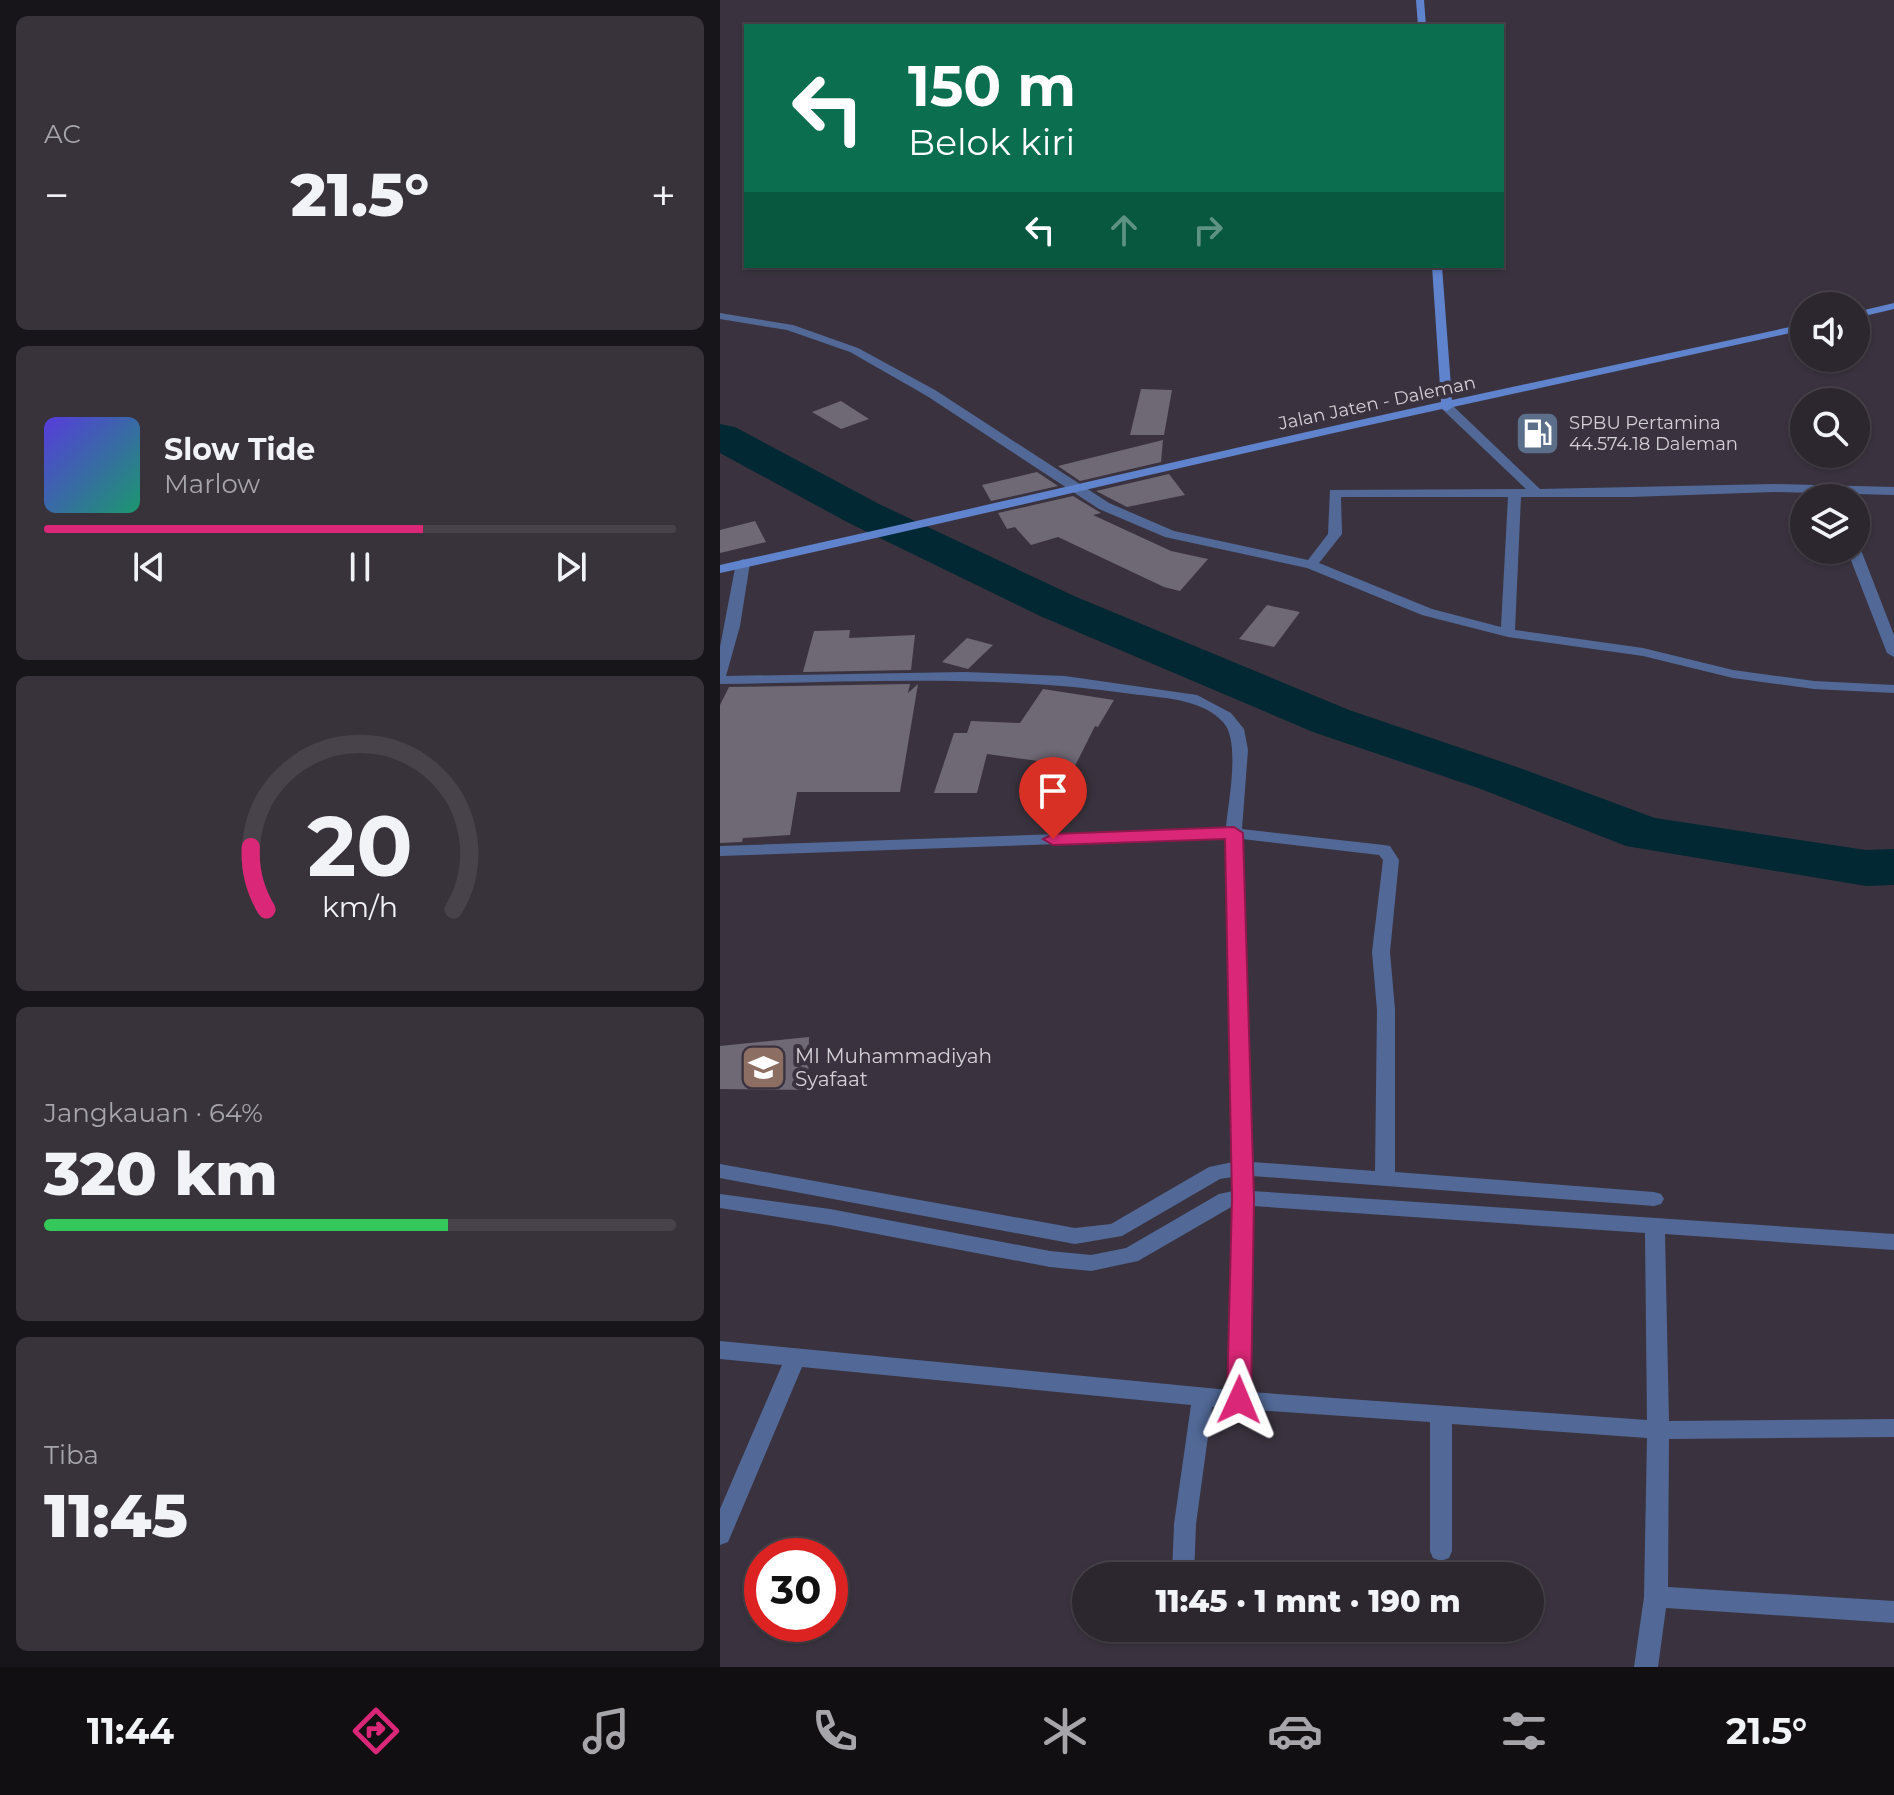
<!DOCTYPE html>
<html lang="id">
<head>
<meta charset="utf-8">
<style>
	:root { --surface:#2c262f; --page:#38323b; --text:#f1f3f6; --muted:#a6a5aa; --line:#48434b; --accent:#db2777 }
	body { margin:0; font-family:Montserrat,sans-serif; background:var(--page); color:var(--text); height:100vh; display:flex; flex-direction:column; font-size:30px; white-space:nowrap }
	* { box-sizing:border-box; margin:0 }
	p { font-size:26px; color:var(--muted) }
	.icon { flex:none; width:44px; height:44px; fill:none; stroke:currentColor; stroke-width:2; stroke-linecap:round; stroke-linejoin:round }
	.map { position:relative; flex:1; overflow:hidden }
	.panel { display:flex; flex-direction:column; gap:16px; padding:16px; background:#18151a; width:720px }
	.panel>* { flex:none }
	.guide { position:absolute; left:24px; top:24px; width:760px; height:244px; border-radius:0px; box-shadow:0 2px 6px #0004,0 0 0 2px var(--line); background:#0b6e4f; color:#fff; overflow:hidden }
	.tools { position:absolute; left:1070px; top:292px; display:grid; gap:16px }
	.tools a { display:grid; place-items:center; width:80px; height:80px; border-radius:50%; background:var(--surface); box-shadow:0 2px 6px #0004,0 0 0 2px var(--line); font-size:40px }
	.speed { position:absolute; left:24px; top:1538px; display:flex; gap:16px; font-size:40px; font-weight:700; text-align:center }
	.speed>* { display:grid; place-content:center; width:104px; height:104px; border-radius:50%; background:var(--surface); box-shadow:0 2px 6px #0004,0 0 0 2px var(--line); line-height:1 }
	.speed .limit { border:12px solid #d22; background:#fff; color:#111 }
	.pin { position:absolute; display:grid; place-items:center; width:68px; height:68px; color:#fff; margin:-82px -34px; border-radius:50% 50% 50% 0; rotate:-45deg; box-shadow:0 0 8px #0007 }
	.pin .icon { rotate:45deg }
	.me { position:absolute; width:88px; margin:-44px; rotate:1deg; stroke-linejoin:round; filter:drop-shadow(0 0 6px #0008) }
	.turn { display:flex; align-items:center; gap:28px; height:168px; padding:0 32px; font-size:36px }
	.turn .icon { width:104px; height:104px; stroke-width:2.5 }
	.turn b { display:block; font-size:56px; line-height:68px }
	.lanes { display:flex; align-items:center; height:76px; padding:0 32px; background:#0003; justify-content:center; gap:40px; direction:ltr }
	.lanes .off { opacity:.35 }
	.big { font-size:60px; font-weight:800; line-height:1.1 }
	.panel .tile { flex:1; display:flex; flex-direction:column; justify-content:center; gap:12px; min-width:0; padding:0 28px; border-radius:12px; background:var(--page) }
	.panel .dial { align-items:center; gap:0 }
	.dial svg { height:208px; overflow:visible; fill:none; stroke:var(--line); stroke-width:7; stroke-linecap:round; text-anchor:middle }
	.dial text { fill:var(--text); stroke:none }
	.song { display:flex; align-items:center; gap:24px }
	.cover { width:96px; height:96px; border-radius:12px; background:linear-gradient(135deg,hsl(250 70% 55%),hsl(160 70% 35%)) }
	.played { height:8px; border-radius:4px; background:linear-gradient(90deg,var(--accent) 60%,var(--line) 60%) }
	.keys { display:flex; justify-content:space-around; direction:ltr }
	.heat { display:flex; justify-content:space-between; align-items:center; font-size:44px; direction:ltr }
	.charge { height:12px; border-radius:6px; background:linear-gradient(90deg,#34c759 64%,var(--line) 0) }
	.trip { position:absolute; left:352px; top:1562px; width:472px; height:80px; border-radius:40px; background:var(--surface); box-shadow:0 2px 6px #0004,0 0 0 2px var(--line); font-weight:800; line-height:80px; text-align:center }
	.menu { display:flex; height:128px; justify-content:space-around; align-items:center; background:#120f13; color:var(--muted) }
	.menu .icon { width:56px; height:56px }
	.menu .current { color:var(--accent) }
	.menu b { font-size:36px; color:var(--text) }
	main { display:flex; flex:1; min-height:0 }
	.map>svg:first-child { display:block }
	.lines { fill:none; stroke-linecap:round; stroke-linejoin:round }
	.river { fill:#012833; fill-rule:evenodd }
	.building { fill:#6f6875 }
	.street { fill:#526997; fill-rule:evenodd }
	.secondary { fill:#6083cd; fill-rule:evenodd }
	.route { fill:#db2777; stroke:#8e194d; stroke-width:2 }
	.labels { text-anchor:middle; stroke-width:8; stroke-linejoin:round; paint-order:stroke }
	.far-street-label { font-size:18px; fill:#d4d0d7; stroke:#3a333f }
	.far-poi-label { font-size:18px; fill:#d4d0d7; stroke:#3a333f; text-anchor:start }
	.poi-label { font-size:20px; fill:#d4d0d7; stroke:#3a333f; text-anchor:start }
</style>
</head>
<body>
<main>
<section class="panel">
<div class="tile"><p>AC</p>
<div class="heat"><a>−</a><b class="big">21.5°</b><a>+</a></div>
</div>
<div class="tile">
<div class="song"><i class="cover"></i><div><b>Slow Tide</b><p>Marlow</p></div></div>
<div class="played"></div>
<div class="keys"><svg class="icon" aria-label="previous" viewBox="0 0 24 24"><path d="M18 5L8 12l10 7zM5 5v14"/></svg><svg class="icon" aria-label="pause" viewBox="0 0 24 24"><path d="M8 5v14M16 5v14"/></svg><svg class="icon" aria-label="next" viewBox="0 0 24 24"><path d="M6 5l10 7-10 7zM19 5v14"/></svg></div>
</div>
<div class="tile dial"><svg viewBox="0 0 100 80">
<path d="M14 69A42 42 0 1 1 86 69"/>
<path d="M14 69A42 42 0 0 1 8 45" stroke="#db2777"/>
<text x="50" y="56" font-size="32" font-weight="700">20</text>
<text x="50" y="72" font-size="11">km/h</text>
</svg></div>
<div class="tile"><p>Jangkauan · 64%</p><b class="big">320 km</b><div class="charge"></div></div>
<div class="tile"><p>Tiba</p><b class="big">11:45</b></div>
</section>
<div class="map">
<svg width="1174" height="1667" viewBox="0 0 1174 1667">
	<rect width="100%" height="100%" fill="#3a333f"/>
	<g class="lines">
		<path class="river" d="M0 424 15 427 159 504 354 596 629 710 797 767 935 818 1146 850 1174 849V885L1146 886 906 846 761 789 593 732 320 616 127 522 0 453Z"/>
	</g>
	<path class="building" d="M421 389 452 390 444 435H410Z
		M121 401 149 419 121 429 92 412Z
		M443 440 441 462 360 481 338 466Z
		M317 472 338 486 271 501 262 485Z
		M449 474 465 495 407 507 376 491Z
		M353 496 381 513 373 515 451 551 488 559 460 591 444 587 338 537 311 545 295 527 287 529 278 513Z
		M35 521 46 542 0 553V530Z
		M547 605 580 612 554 647 519 639Z
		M130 630 129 638 195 635 191 670 83 672 94 631Z
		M247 638 273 645 248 669 222 662Z
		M190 684 188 693 198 684 180 792H77L70 835 23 838 22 842 0 843V705L9 687Z
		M323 689 394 700 378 727 375 726 355 766 267 754 257 793H214L234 733H247L251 721 300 723Z
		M89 1037 88 1090 0 1089V1046Z"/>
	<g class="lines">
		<path class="street" d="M0 313 73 325 138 348 215 390 389 503 454 531 588 560 608 534 610 490 806 489 723 410 721 407 727 403 731 404 820 489 1054 484 1174 487V495L1054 492 911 497H801L795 630 923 648 1013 670 1094 681 1174 685V693L1094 689 1013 678 923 656 788 637 702 615 587 568 445 537 379 509 207 396 130 352 67 330 0 319ZM621 497H788L781 627 712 609 599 563 622 534Z
			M1136 546 1141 550 1174 635V657L1167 653 1127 550H1136Z
			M23 559 30 563 20 626 6 676 245 672 345 676 477 695 511 713 524 729 528 750 522 829 664 845 670 846 679 860 670 952 675 1010V1172L934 1192 941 1194 944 1199 941 1204 934 1206 532 1176V1191L1174 1234V1250L945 1234 949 1421 1174 1419V1437L949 1439 948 1587 1174 1601V1623L946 1608 938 1667H914L924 1597 927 1438 732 1424V1551L729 1558 721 1561 713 1558 710 1551V1422L492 1407 476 1524 474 1576H452L454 1524 471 1405 82 1367 11 1535 8 1542 0 1545V1509L62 1365 0 1359V1341L509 1390 513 1206 418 1261 371 1271 330 1267 110 1225 0 1208V1194L110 1209 330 1251 371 1255 406 1248 499 1194 513 1191V1177L500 1179 402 1236 355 1244 0 1178V1164L355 1228 391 1224 489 1167 513 1162 506 838 0 856V846L506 828C508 803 521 741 503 722 481 698 441 698 412 694 275 674 138 682 0 684V647L16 563ZM522 839 659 855 663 860 652 952 657 1010 655 1171 532 1162ZM533 1206 925 1233 927 1420 530 1392Z"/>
		<path class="secondary" d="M696 0H704L706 26H698Z
			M712 266H722L732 400 1084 324V330L733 407 727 411 722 409C481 462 241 520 0 573V565C241 512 480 455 721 402Z
			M1174 303V309L1136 318V312Z"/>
	</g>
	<path class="route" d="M514 827 523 833 534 1198 531 1400 528 1407 519 1410 510 1407 507 1400 512 1198 505 839 333 845 323 839 333 834Z"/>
	<defs>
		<symbol id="fuel-square" viewBox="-11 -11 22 22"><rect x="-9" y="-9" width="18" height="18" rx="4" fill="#5c6f8a" stroke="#3a333f"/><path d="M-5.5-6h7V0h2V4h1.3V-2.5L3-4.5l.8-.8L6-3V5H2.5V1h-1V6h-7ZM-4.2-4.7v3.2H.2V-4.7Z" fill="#fff"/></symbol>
		<symbol id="school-square" viewBox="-11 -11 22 22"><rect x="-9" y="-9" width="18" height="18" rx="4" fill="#8d6e63" stroke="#3a333f"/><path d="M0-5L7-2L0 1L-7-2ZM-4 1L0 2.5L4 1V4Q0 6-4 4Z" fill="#fff"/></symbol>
	</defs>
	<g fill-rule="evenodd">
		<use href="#fuel-square" x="792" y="408" width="51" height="51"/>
		<use href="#school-square" x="18" y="1042" width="51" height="51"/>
	</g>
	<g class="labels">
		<g class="far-street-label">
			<text transform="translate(657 403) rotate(-12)" y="6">Jalan Jaten - Daleman</text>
		</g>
		<g class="far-poi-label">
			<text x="849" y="429">SPBU Pertamina<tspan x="849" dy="21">44.574.18 Daleman</tspan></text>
		</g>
		<g class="poi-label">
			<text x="75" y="1063">MI Muhammadiyah<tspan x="75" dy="23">Syafaat</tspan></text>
		</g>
	</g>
</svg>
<div class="tools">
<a><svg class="icon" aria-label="sound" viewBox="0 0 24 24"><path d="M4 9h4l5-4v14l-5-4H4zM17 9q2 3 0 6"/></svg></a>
<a><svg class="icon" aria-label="search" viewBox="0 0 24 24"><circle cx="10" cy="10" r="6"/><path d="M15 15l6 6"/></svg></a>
<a><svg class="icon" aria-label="layers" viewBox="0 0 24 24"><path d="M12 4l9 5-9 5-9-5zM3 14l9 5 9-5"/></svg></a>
</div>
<div class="speed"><div class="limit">30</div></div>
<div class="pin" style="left:333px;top:839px;background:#d93025"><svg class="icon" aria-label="arrive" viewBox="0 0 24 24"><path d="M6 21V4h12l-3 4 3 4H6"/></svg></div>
<svg class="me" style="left:519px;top:1400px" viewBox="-20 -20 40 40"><path d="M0-17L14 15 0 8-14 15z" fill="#db2777" stroke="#fff" stroke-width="4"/></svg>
<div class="trip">11:45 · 1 mnt · 190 m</div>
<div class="guide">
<div class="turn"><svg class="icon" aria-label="left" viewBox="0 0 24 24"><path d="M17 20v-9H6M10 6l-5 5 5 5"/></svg><div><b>150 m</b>Belok kiri</div></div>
<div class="lanes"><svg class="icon" aria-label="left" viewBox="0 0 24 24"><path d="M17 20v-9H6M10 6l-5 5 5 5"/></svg><svg class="icon off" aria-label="ahead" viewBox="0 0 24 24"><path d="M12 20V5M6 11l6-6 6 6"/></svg><svg class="icon off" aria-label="right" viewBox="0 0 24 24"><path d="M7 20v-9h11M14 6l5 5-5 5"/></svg></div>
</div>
</div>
</main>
<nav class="menu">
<b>11:44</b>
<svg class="icon current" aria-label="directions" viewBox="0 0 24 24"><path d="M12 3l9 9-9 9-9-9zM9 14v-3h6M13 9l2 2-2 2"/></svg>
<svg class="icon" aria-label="music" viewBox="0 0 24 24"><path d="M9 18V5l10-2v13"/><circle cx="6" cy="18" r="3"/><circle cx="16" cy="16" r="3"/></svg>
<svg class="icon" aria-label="phone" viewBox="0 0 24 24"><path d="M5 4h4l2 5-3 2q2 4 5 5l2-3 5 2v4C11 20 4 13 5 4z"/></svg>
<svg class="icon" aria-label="climate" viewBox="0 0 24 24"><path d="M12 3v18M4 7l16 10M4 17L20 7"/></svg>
<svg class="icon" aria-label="car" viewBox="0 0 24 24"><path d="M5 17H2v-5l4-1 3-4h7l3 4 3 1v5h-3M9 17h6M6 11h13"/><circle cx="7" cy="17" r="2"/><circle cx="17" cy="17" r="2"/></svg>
<svg class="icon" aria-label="filters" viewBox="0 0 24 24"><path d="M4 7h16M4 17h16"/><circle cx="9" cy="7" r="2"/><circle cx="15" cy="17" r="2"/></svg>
<b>21.5°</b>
</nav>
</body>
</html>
